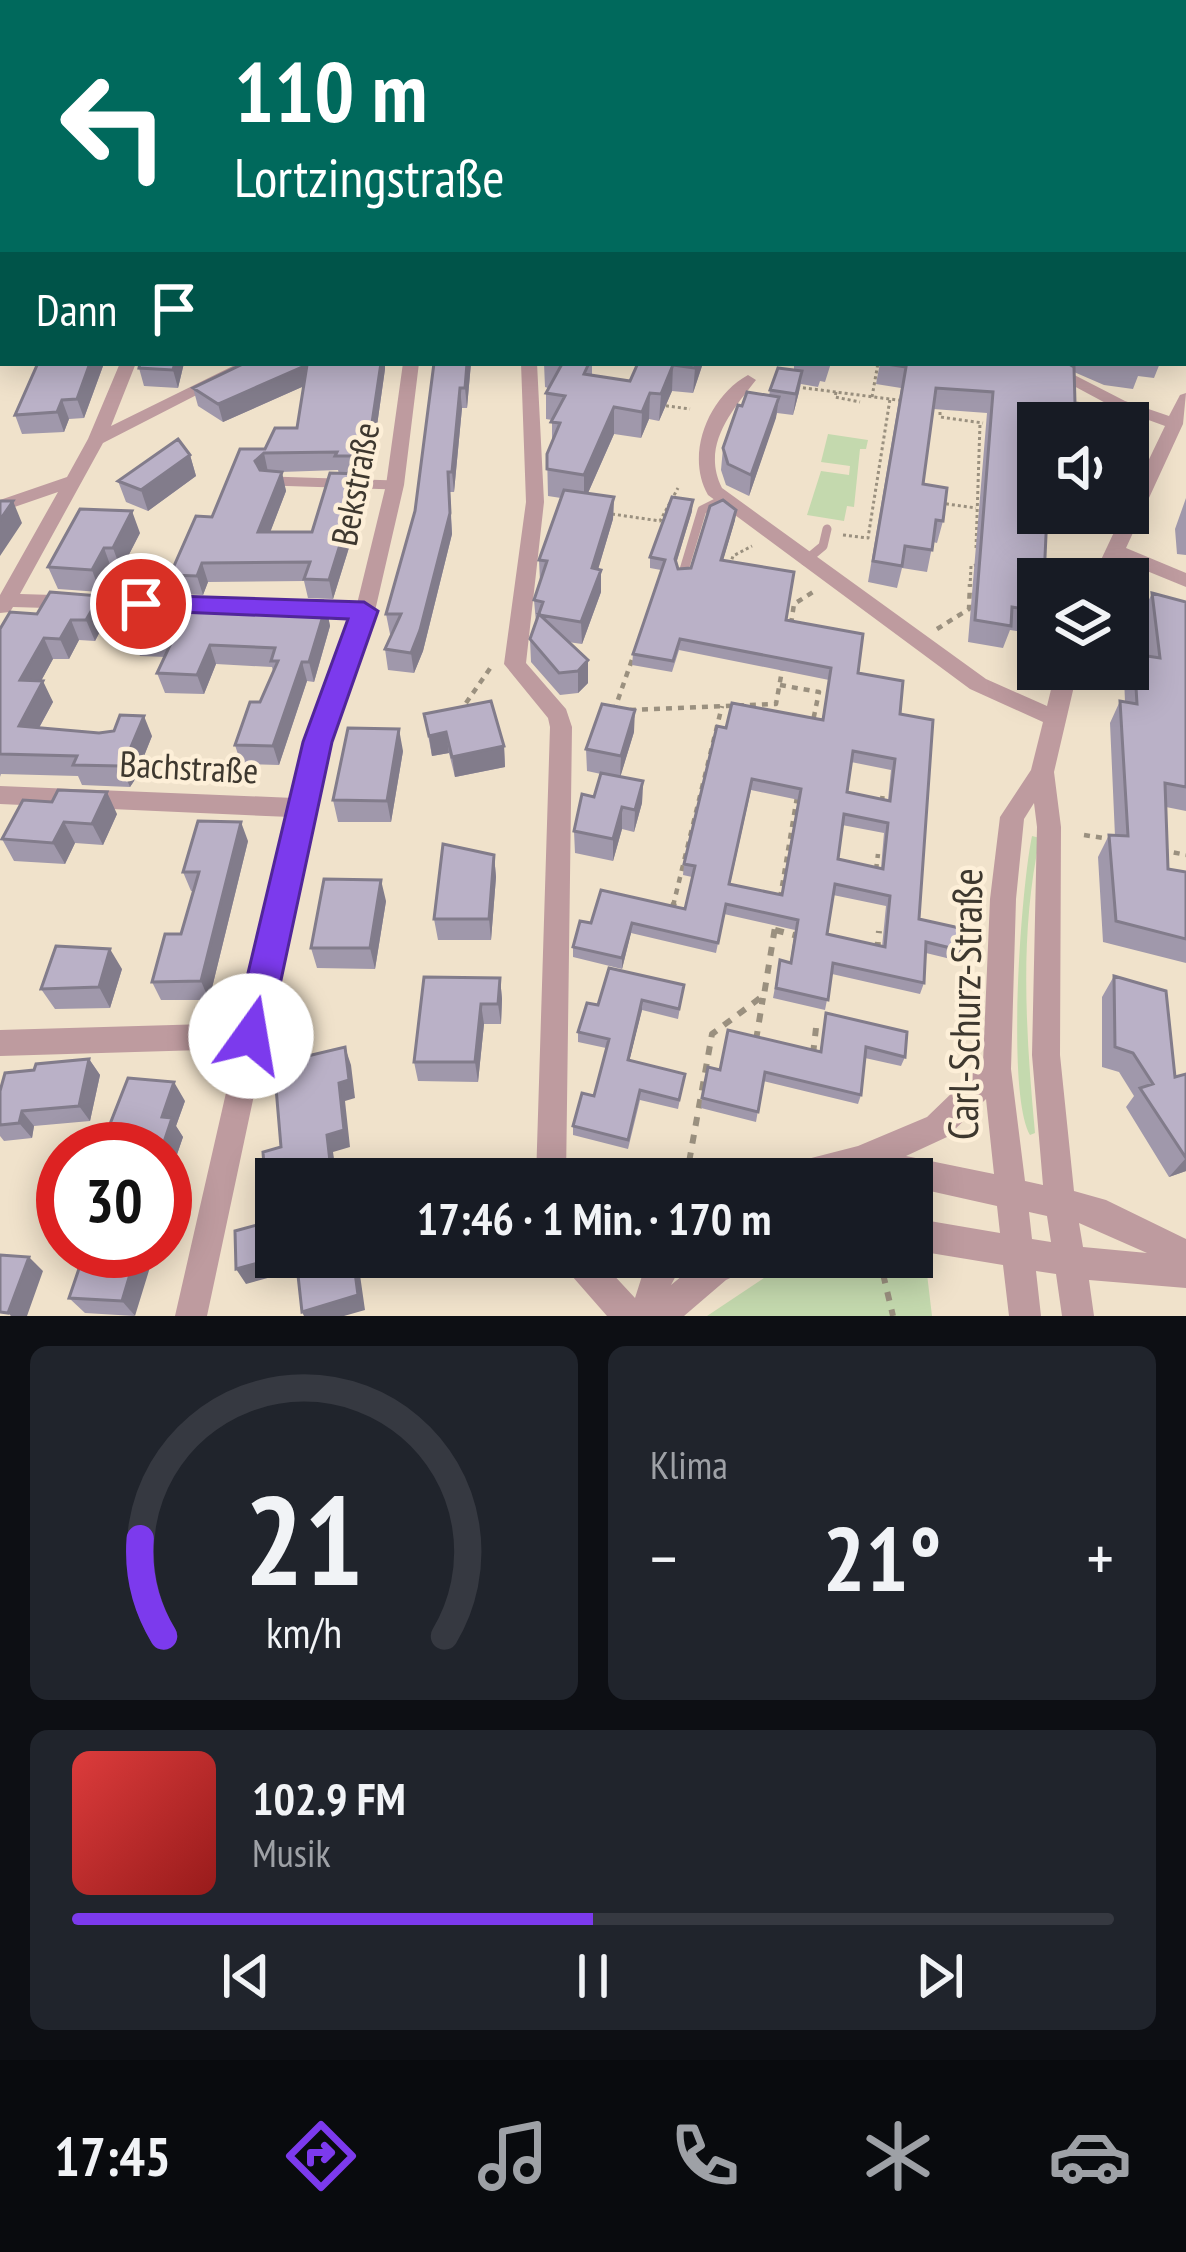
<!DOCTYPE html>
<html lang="de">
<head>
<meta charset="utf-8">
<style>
	:root { --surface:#171b24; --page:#20242c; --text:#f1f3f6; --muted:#9ea1a6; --line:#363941; --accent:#7c3aed }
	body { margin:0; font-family:"PT Sans Narrow",sans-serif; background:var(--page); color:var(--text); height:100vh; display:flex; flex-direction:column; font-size:45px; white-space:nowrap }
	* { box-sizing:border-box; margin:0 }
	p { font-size:39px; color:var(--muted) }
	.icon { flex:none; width:66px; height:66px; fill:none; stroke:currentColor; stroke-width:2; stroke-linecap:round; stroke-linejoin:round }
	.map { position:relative; height:1316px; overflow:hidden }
	.details { display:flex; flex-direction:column; gap:30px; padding:30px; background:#0d0f14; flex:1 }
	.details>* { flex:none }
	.hud { position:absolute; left:0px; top:0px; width:1188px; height:366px; box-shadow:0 6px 30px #0003; background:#00695c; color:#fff; overflow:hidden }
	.tools { position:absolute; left:1017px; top:402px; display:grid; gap:24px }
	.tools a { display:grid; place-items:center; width:132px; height:132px; border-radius:0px; background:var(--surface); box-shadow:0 6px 30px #0003; font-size:60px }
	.speed { position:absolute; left:36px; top:1122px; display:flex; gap:24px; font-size:60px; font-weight:700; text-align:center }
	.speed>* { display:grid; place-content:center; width:156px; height:156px; border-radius:50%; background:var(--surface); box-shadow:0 6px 30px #0003; line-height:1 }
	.speed .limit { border:18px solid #d22; background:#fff; color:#111 }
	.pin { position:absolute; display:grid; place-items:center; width:102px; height:102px; color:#fff; margin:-51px; border:6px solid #fff; border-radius:50%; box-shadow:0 3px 12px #0007 }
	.me { position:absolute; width:132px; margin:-66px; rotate:13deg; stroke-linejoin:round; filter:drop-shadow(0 0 9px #0008) }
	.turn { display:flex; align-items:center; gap:42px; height:252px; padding:0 36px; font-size:54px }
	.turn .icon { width:156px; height:156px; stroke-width:2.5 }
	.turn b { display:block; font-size:84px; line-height:102px }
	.then { display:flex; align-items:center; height:114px; padding:0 36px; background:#0003; gap:24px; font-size:45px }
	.big { font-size:90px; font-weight:700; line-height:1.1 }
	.details .widget { flex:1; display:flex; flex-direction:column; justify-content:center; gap:18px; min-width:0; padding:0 42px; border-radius:18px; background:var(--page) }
	.details .dial { align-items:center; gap:0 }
	.dial svg { height:312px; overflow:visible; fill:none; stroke:var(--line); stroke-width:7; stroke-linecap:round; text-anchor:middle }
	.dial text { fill:var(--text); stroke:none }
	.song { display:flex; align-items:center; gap:36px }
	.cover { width:144px; height:144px; border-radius:18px; background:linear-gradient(135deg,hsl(0 70% 55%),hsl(0 70% 35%)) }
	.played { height:12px; border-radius:6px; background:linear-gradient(90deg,var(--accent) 50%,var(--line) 50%) }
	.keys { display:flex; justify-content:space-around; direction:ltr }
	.heat { display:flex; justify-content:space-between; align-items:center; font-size:66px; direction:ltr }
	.details .tiles { flex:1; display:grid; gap:30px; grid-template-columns:1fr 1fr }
	.widget:last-child { grid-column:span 2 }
	.trip { position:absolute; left:255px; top:1158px; width:678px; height:120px; border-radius:0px; background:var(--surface); box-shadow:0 6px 30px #0003; font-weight:700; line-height:120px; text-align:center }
	.tab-bar { display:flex; height:192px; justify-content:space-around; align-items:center; background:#090b0e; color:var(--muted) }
	.tab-bar .icon { width:84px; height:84px }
	.tab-bar .selected { color:var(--accent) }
	.tab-bar b { font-size:54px; color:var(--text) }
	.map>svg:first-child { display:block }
	.green { fill:#c4d9ae }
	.forest { fill:#90ad6d }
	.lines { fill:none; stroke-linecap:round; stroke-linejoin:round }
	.river { fill:#64c9cb; fill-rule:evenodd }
	.path-far2 { stroke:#9a907f; stroke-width:3; stroke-dasharray:3 3; stroke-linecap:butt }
	.path-far1 { stroke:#9a907f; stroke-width:4.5; stroke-dasharray:6 6; stroke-linecap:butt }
	.path { stroke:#9a907f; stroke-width:6; stroke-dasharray:9 9; stroke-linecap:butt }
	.lane { stroke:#be9b9f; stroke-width:9 }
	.street { fill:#be9b9f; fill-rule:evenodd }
	.rail { stroke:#928879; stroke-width:4.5 }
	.wall { fill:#a098ab; fill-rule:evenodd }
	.shaded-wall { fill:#827c8b }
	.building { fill:#bab1c7; stroke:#827c8b; stroke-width:3; fill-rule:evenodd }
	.route { fill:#7c3aed; stroke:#51269a; stroke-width:3 }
	.labels { text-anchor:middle; stroke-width:9; stroke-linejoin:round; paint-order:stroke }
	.street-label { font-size:36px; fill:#3e382f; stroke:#fdefd8 }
	.near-street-label { font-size:42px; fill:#3e382f; stroke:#fdefd8 }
</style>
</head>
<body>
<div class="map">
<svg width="1186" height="1316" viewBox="0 0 1186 1316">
	<rect width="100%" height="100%" fill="#f0e2cb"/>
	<path class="green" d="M828 434 868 440 866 449H860L854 507 847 506 844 521 807 515 821 471 849 475 850 466 821 462Z
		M1032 836 1040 838C1019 933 1026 1036 1035 1133L1030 1135C1006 1093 1021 888 1032 836Z
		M836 1257H878L927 1274 932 1316H707L779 1268Z"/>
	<path class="forest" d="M220 0H744L752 3H204Z"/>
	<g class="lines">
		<path class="river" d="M0 0H15L0 8Z"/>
		<path class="path-far2" d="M87 3 100 0
			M481 3 487 0
			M0 12 3 16
			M797 387 905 401
			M836 392 835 397 860 402
			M872 397 878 363
			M660 405 690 409
			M940 406V417L983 423
			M940 503 976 508
			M612 514 660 521 678 488
			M843 535 868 538 890 399
			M976 548 980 423
			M730 565 733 556 752 546
			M970 587 971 566 976 565"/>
		<path class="path-far1" d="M791 624 794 604 813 592
			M937 629 969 609 970 584
			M1092 676 1110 681
			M780 685 819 692 813 721
			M466 703 491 667
			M630 710 776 704 783 665
			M614 711 634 654
			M882 802 883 790
			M1084 835 1110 839
			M1162 850 1186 855
			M876 870 878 854
			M780 898 797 797
			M673 906 722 706"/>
		<path class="path" d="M672 910 674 903
			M775 930 798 936
			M877 951 879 931
			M756 1040 763 998
			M813 1054 816 1028
			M686 1179 712 1034 764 995 776 921
			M879 1257 893 1316"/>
		<path class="lane" d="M272 481 395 485
			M805 561 823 546 827 529
			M683 573 702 510 720 501"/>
		<path class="street" d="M3 66V72L0 73V67Z
			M1185 82H1186V88H1185Z
			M3 253V263L0 264V254Z
			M120 363H136L111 426 239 363H259L103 443 20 594 357 604 386 485 403 363H419L404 485 375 611 329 743 207 1316H175L236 1049 0 1056V1030L242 1023 290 817 0 804V786L294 798 307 743 353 617 13 607 10 612 0 613V595L58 492 0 512V500L67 477 88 439Z
			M521 363H537L544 502 526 663 566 709 572 727 566 1179H536L550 727 548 718 504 664 526 502Z
			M1031 363H1051L1125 401 1169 416 1180 395 1186 393 1183 424 1126 548 1186 573V587L1120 560 1112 579H1092L1123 513H1128V503L1165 426 1113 407Z
			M748 375 756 380C731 412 701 446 722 488L986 679 1047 706 1056 669H1078L1054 772 1061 827 1060 1055 1074 1191 1106 1200 1186 1239V1288L1089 1280 1094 1316H1062L1056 1274 1036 1271 1041 1316H1009L1003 1265 912 1250V1218L1000 1233 997 1206 912 1187V1179L859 1176 773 1179 777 1168 788 1164 858 1146 927 1117 983 1063 990 899 1000 817 1031 770 1043 722 970 689 708 495C685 455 708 397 748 375ZM1034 803 1037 827 1032 1055 1043 1185 1025 1181 1011 1069 1016 899 1024 819ZM986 1099 994 1174 906 1156 947 1137ZM1029 1212 1047 1216 1051 1242 1032 1239ZM1079 1223 1147 1253 1083 1247Z
			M560 1257H597L635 1298 648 1257H686L671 1285 705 1257H757L752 1268 726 1280 684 1316H607L565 1268Z"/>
		<path class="rail" d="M193 3 209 0"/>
	</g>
	<path class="wall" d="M38 363H102L103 366 84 418 69 419 64 432 22 434 15 415Z
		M184 363 178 388 144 386 139 368Z
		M434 363H471L467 408H462L454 492H450L452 534 423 651 414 673 388 670 385 649 392 634H390L386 614 415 511Z
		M544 363H592V375L630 381 638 363H703L693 393 672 391 659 421 649 419 641 438 614 434 588 493 614 497 613 519 598 569 601 570V592L582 644 568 642 588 683 578 693 560 695 531 662 530 639 536 622 534 600 540 581 539 560 561 498 548 496 547 454 552 442V420L546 419V393L548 388 545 387Z
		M794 363H831L825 382 820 381 818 387 801 384 793 415 777 413 749 496 726 485 721 470 723 448 742 406 769 396 770 390 794 370Z
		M880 363H1160L1154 378 1138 376 1133 389 1104 385 1074 372 1038 423V622L1034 634 1010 630 1003 648 968 642 987 413 933 409 923 484 943 521 937 543 933 542 927 572 902 568 897 588 868 582 901 388 876 384Z
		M385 369 370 475H362L366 493 333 599 308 598 304 581 208 582 203 595 176 594 170 575 265 449 297 428 304 386 223 422 198 406 193 388ZM338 470 339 474 312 532H270L286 491 281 472Z
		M190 455 196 476 148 511 126 502 118 481Z
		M1186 498V555L1177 554 1175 529Z
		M736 510 735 520 723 560 786 620 858 673 900 714 919 919 963 951 959 961 926 953 924 983 920 994 832 974 825 1010 773 998 780 960 790 963 795 930 724 914 716 953 631 933 622 969 573 957V947L591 923 685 909 692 877 683 875 684 864 726 728 822 720 829 680 679 650 672 672 632 665 633 654 661 570 650 568V557L692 511 676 564 678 569 691 568ZM851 762 891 770 888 800 847 792ZM751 790 799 800 782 895 730 884ZM842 825 884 833 881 868 838 859ZM833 895 886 906 882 947 827 934Z
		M140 533 121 570H112L100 592 58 589 48 567Z
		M1152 593 1186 602V811L1166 807 1168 869 1186 872V963L1103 942 1098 857 1109 835 1115 836 1110 723 1120 701 1125 702 1124 676 1134 654 1146 656 1142 615Z
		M322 601 323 606H326L330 626 314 682 307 681 279 765 241 764 235 745 260 702 273 671 272 667 216 664 204 694 165 693 157 673 165 657 140 656 132 637 191 608 287 612Z
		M108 616 95 641 79 640 69 659H53L41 681 53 702 39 728 152 736 134 781 130 787 82 785 78 776 1 774 0 777V629Z
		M424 714 504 746 505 767 455 777 449 753 432 756Z
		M634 732 620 777 643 781 642 803 634 832 622 829 613 861 575 853 574 831 594 797 601 774 587 771 586 749Z
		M403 751 391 822H338L333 800Z
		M52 802 117 814 103 845 75 843 65 864 14 861 2 839Z
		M248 841 209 1000H161L152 982 181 934 193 891H191L183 872Z
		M494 855 496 877 491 940H438L434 919Z
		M386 901 375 969 317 968 311 948Z
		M122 969 110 1008 55 1009 41 989Z
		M1114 976 1175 1077 1186 1074V1171L1169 1177 1126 1107 1134 1096 1119 1072 1102 1067V997Z
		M500 978 502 999 501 1024H484L478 1082 418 1081 414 1062Z
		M684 985 678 1019 642 1010 629 1060 685 1074 678 1109 640 1100 628 1149 573 1135V1126L594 1096 606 1048 578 1042V1032L598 1005Z
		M826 1013 905 1057 901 1066 865 1058 861 1095 858 1104 763 1081 756 1122 701 1108 702 1098 720 1070 820 1052Z
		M89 1059 100 1075 90 1121 34 1126 32 1138 4 1141 0 1136V1091L34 1070Z
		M185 1101 176 1126 183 1137 173 1166 165 1165V1149H109L103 1142Z
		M85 1251 135 1316 85 1313 69 1298Z"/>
	<path class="shaded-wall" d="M3 215V233L0 236V218Z
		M3 295V316L0 319V298Z
		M90 363H102L103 366 84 418 77 399Z
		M175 363H184L178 388 173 370Z
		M381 363H385V369L370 475 367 456Z
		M467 363H471L467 408 465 388Z
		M696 363H703L693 393 695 368Z
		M307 365 311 383 223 422 218 404Z
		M673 365 672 391 659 421 661 394Z
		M802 371 799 392 793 415 796 394Z
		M460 388 462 408 454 492 452 472Z
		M650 393 649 419 641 438 642 412Z
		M779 397 776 418 749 496 751 475Z
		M62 400 69 419 64 432 57 412Z
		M614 407V434L584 502V475Z
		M264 453 268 472 259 480 255 461Z
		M190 455 196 476 148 511 141 490Z
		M282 472 286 491 263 551 258 532Z
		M448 472 452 534 423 651 414 673 411 653Z
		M362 474 366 493 333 599 329 580Z
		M614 497 613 519 592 590V568Z
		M693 500 692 511 674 570 675 559Z
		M13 501 22 523 0 556V520Z
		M736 510 735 520 720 571 721 560Z
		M132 511 140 533 121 570 113 548Z
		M104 548 112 570 100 592 92 570Z
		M202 563 208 582 203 595 197 576Z
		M601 570V592L582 644 581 622Z
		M100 596 108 616 95 641 86 620Z
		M322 601 324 612 326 606 330 626 314 682 309 662Z
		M71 620 79 640 69 659 60 639Z
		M44 638 53 659 30 701 20 680Z
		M210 645 216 664 204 694 197 675Z
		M588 660V683L578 693V671Z
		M302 662 307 681 279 765 273 746Z
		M43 681 53 702 29 746 19 726Z
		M635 710 634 732 620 778 621 756Z
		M144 716 152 736 134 781 130 787 121 766Z
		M399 729 403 751 391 822 387 801Z
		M446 732 449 753 432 756 429 736Z
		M504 746 505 767 455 777 452 757Z
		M643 781 642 803 634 832 635 810Z
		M107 792 117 814 103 845 92 824Z
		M622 807V829L613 861V839Z
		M64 822 75 843 65 864 53 843Z
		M241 822 248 841 209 1000 201 981Z
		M494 855 496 877 491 940 489 919Z
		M381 880 386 901 375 969 370 948Z
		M632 923 631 933 622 969V958Z
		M110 949 122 969 110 1008 99 987Z
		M500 978 502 999 501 1024 498 1004Z
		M642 1000V1010L627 1070 628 1060Z
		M481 1004 484 1024 478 1082 475 1062Z
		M345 1047 351 1065 355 1098 345 1101 350 1147 333 1152 337 1179H332L327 1135Z
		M89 1059 100 1075 90 1121 79 1106Z
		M174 1082 185 1101 176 1126 183 1137 173 1166 165 1153V1149L162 1148V1117Z
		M22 1111 34 1126 32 1138 19 1123Z
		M1186 1158V1171L1169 1177Z
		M137 1251H155L135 1316 122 1301Z
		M29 1257 43 1271 27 1316H11L8 1313Z
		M281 1257H298L304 1268 246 1284 236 1269Z
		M353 1257H395L359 1268 365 1310 344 1316H304L302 1312Z"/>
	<path class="building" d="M3 80V130H0V81Z
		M3 132V215L0 218V144Z
		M3 264V295L0 298V267Z
		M38 363H90L77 399 62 400 57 412 15 415Z
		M140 363H175L173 370 139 368Z
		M245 363H381L367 456H335L337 452 264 453 255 461 260 470 282 472 258 532H312L330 473 362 474 329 580 304 579 310 562 202 563 197 576 170 575 196 516 212 517 240 449H265L275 428H297L307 365 218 404 193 388Z
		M434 363H467L465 388H460L452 472H448L450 513 420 630 411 653 385 649 401 614H386L415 511Z
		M554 363H589L584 374 630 381 638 363H696L695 368 673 365 661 394 650 393 642 412 614 407 584 475 547 469V454L560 423 551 422 565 396 546 393 562 364Z
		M880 363H1067L1074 367 1075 403 1093 405V423H1038V513H1047L1044 579H1038V611L1012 607 1011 626 975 620 993 392 936 388 923 484 947 488 943 521 936 520 932 550 905 546 902 566 873 561 906 367Z
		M778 368 802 371 796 394 770 390Z
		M747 392 779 397 751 475 728 464 723 448 738 405 742 406Z
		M178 439 190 455 141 490 118 481Z
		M564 490 614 497 592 568 601 570 581 622 540 615 588 660 578 671 559 673 530 639 543 602 534 600 547 561 539 560Z
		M672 497 693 500 675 559 678 569 691 568 710 506 723 500 736 510 721 560 794 572 786 620 863 634 858 673 903 681 900 714 933 720 919 919 964 929 963 951 926 942 924 983 833 963 828 1000 776 988 780 960 791 963 798 920 726 904 718 943 632 923 622 958 573 947 580 921 591 923 601 890 685 909 695 866 684 864 717 726 726 728 732 703 823 720 831 668 680 639 673 661 633 654 665 560 650 557ZM853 751 895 759 890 801 847 792ZM752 779 801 789 782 895 729 884ZM844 814 888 823 883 869 838 859ZM835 884 890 896 885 947 827 934Z
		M0 501H13L0 520Z
		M80 509 132 511 113 548H104L92 570 48 567Z
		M50 592 100 596 86 620H71L60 639 44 638 20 680 43 681 19 726 99 733 114 731 120 715 144 716 125 761 121 766 73 765 77 756 0 754V629L10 612 37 614Z
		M1152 593 1186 602V787L1165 783 1168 869 1186 872V939L1116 921 1109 835 1128 836 1120 701 1137 704 1134 654 1160 658Z
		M160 597 188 598 183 608 287 612 296 601H322L320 606H326L309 662H302L273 746 235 745 250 702H260L278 661H271L275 648 210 645 197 675 157 673 173 639 132 637 148 606 155 607Z
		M491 701 504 746 452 757 446 732 429 736 424 714Z
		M602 704 635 710 621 756 586 749Z
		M348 728 399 729 387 801 333 800Z
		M601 773 643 781 635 810 622 807 613 839 574 831 582 794 594 797Z
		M58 790 107 792 92 824 64 822 53 843 2 839 23 800 52 802Z
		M198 821 241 822 201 981 152 982 165 934H181L199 872H183Z
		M443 844 494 855 489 919H434Z
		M324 879 381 880 370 948H311Z
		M56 946 110 949 99 987 41 989Z
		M609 968 684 985 679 1009 642 1000 628 1060 685 1074 679 1100 640 1090 628 1140 573 1126 582 1093 594 1096 609 1039 578 1032 587 1003 598 1005Z
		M1114 976 1166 991 1175 1077 1186 1074V1158L1140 1088 1153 1084 1133 1053 1115 1047Z
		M424 977 500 978 498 1004H481L475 1062H414Z
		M826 1013 907 1032 905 1057 866 1047 861 1095 765 1072 758 1112 702 1098 708 1067 720 1070 728 1030 821 1052Z
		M345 1047 349 1080 339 1083 344 1130 327 1135 332 1179H276V1257H281L236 1269 235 1231 268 1222 263 1152 281 1147 274 1064Z
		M89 1059 79 1106 22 1111 19 1123 0 1125V1091L5 1073 34 1070 36 1064Z
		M128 1078 174 1082 162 1117 172 1118 162 1148 103 1142Z
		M85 1251H137L122 1301 69 1298Z
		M0 1255 29 1257 8 1313 0 1312Z
		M296 1257H353L358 1295 302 1312Z"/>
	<path class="route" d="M141 595 364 602 378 611 332 742 269 1036 264 1048 251 1053 239 1048 233 1036 303 742 348 619 132 610 128 604Z"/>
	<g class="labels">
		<g class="street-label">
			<text transform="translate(355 484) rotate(-79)" y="13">Bekstraße</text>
			<text transform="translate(189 767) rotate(3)" y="13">Bachstraße</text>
		</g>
		<g class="near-street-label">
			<text transform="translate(965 1004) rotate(-89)" y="15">Carl-Schurz-Straße</text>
		</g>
	</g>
</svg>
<div class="tools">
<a><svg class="icon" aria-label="sound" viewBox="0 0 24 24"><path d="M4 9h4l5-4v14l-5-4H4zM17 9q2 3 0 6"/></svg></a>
<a><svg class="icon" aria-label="layers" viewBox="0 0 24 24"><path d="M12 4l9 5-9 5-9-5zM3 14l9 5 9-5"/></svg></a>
</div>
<div class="speed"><div class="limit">30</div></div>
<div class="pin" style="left:141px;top:604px;background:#d93025"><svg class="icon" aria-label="arrive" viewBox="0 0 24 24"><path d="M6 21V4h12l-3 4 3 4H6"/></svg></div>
<svg class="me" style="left:251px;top:1036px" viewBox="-20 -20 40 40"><circle r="19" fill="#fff"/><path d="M0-13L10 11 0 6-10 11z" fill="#7c3aed"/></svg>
<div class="trip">17:46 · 1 Min. · 170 m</div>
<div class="hud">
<div class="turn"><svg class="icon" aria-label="left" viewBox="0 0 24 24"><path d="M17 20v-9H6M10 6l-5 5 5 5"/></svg><div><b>110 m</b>Lortzingstraße</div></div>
<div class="then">Dann<svg class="icon" aria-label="arrive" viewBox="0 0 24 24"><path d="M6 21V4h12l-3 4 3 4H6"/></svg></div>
</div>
</div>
<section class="details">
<div class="tiles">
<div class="widget dial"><svg viewBox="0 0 100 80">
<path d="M14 69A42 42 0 1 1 86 69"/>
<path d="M14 69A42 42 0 0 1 8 44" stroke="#7c3aed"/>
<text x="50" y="56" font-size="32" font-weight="700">21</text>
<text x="50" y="72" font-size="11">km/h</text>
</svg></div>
<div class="widget"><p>Klima</p>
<div class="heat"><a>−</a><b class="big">21°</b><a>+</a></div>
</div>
<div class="widget">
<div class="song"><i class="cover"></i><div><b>102.9 FM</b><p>Musik</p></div></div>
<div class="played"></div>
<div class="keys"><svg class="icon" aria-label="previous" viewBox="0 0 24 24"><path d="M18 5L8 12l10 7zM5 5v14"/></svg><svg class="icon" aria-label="pause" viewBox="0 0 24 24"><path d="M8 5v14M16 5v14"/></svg><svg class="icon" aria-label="next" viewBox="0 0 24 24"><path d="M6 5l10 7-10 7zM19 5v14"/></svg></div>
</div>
</div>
</section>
<nav class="tab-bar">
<b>17:45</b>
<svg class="icon selected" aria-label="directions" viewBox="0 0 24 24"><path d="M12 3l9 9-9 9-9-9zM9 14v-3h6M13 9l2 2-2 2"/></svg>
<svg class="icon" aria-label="music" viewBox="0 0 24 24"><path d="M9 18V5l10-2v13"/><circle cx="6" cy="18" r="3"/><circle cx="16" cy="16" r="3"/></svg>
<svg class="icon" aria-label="phone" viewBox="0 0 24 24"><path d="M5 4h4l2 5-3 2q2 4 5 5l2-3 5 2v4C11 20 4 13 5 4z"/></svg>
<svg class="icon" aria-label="climate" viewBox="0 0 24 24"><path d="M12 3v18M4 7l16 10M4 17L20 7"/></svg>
<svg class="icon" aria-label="car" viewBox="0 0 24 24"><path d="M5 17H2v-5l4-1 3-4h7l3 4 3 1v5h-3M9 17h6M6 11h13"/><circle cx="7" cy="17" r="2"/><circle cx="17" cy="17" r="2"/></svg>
</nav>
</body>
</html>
